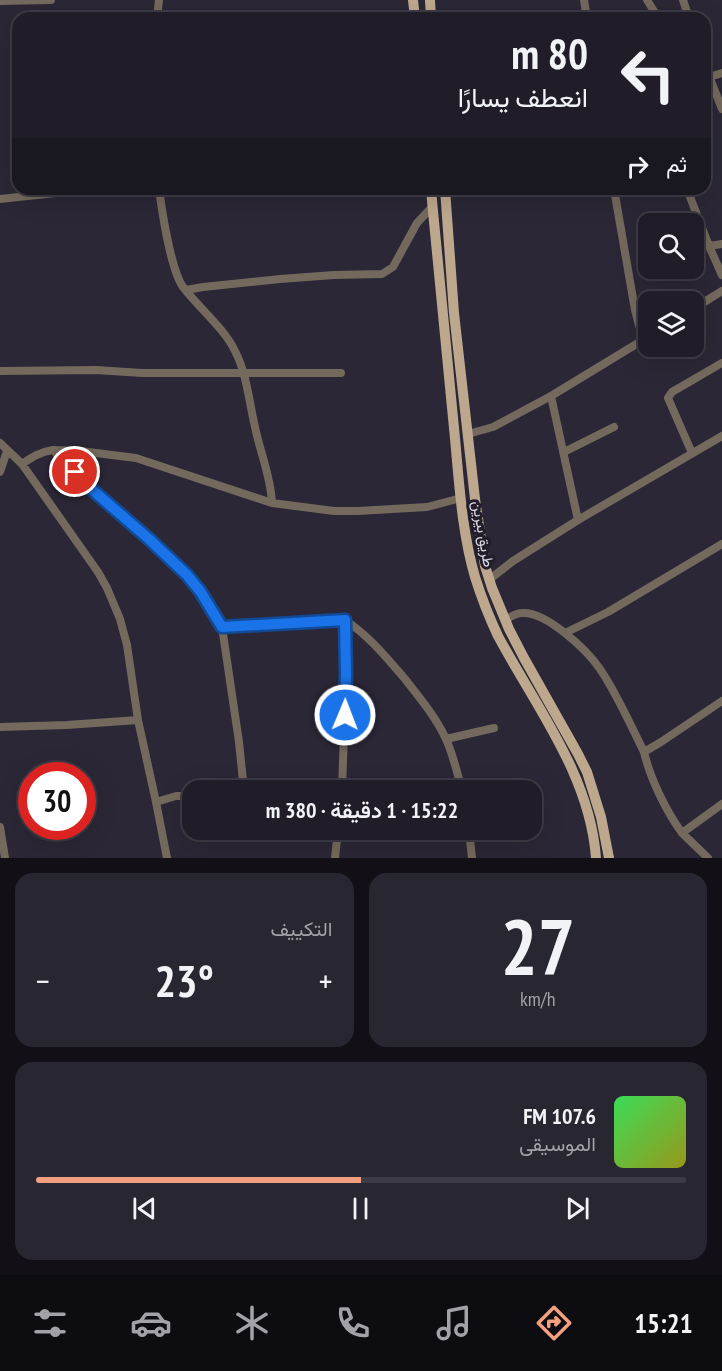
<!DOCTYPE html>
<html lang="ar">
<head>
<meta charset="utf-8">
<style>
	:root { --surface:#201d28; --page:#282630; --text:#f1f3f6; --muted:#a2a2a8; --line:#3d3b45; --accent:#f3a081 }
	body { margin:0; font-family:"PT Sans Narrow",Vazirmatn,sans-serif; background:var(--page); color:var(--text); direction:rtl; height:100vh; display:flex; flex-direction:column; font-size:22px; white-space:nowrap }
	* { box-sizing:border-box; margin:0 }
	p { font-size:20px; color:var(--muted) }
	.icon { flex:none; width:33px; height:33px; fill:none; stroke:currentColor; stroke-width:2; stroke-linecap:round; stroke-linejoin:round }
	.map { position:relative; height:858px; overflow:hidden; direction:ltr }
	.side { display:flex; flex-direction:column; gap:15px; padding:15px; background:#121016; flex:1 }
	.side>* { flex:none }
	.top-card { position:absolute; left:12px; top:12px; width:699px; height:183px; border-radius:18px; box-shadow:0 6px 24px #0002,0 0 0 2px var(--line); direction:rtl; background:#201d28; color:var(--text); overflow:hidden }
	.fabs { position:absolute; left:638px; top:213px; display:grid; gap:12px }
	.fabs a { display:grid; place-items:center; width:66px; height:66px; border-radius:12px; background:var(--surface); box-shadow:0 6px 24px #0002,0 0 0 2px var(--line); font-size:30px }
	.speed { position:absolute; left:18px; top:762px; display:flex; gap:12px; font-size:30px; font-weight:700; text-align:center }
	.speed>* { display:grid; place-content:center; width:78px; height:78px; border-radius:50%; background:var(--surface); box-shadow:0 6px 24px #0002,0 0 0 2px var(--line); line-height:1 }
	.speed .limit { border:9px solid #d22; background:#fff; color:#111 }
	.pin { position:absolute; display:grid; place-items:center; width:51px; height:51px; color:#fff; margin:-26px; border:3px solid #fff; border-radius:50%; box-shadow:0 2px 6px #0007 }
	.me { position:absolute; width:66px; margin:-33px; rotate:1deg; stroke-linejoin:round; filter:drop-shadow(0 0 4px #0008) }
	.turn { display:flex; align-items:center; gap:21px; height:126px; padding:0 24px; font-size:27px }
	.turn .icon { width:78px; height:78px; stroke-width:2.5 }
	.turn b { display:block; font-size:42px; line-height:51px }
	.then { display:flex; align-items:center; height:57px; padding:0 24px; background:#0003; gap:12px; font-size:22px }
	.big { font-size:45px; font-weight:600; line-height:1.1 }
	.side .widget { flex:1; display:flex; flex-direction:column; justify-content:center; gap:9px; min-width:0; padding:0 21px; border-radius:18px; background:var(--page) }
	.side .dial { align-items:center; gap:0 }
	.dial b { font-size:78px; line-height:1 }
	.song { display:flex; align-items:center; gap:18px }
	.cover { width:72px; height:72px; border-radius:9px; background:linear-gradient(135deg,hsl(130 70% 55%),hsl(60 70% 35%)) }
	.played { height:6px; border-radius:3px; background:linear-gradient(90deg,var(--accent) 50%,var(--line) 50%) }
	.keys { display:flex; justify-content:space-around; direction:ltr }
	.heat { display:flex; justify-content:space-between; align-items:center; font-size:33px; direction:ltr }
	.side .tiles { flex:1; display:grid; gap:15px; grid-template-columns:1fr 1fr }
	.widget:last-child { grid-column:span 2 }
	.trip { position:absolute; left:182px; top:780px; width:360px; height:60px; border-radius:18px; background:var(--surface); box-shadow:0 6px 24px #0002,0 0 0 2px var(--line); font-weight:600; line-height:60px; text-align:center; direction:rtl }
	.menu { display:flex; height:96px; justify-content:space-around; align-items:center; background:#0d0c10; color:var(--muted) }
	.menu .icon { width:42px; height:42px }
	.menu .on { color:var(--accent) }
	.menu b { font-size:27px; color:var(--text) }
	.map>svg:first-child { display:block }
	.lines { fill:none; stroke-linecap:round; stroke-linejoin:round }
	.minor { stroke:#73695c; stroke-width:8 }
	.major { stroke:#bda88d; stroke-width:10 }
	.route-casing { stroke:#114b97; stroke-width:15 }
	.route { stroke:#1a73e8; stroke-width:10 }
	.labels { text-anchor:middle; stroke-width:6; stroke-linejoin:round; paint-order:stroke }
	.street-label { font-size:15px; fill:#dbd8e2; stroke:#221d2b }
</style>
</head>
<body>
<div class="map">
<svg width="722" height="858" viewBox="0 0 722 858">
	<rect width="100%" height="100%" fill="#2b2736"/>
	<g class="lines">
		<path class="minor" d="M584 0 587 18
			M647 0 657 16 661 18
			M683 0 689 18
			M0 1 51 0
			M157 18 159 0
			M705 66 722 109
			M706 78 722 73
			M159 189C162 211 171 270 183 287 199 308 224 328 235 351 247 374 249 402 255 427 260 452 271 477 272 503
			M614 189 635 310 643 340
			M687 189 709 246 722 275
			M0 199 92 189
			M709 246 722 244
			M186 290 203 287 280 279 334 275 382 274 393 267 417 223 433 206
			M693 309 722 291
			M0 371 96 370 142 373H341
			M551 396 578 520
			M468 434 493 427 551 396 648 337
			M0 443 22 464 98 572 107 588 120 619 127 645 138 720 156 802 167 858
			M53 450 80 451 136 458 272 503 334 511H358L427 507 461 498
			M564 452 614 427
			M692 453 668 398 672 392 722 363
			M22 464C32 457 40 452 53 450L89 487 149 539 187 575 199 590 222 627 239 742 243 781 236 790
			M0 472 7 451
			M490 579 513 561 578 520 722 436
			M505 620C511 617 515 613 522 613 546 611 587 650 600 669 617 694 630 724 644 752L661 742 722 701
			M222 627 345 620C369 636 386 657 405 679 419 697 435 716 445 737 453 753 457 773 462 790
			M565 633 608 612 722 544
			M0 727 67 725 138 720
			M446 739 494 728
			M644 752C650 778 666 811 682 833L722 804
			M342 790 346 674 345 620
			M156 802 176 796H192
			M0 827 5 858
			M469 830 472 858
			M682 833 708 858
			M335 858 338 830"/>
		<path class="major" d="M413 0 415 18
			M430 0 431 18
			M431 189C438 269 446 349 454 428 459 478 461 529 475 577 481 596 489 617 498 636 536 707 590 775 596 858
			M445 189 454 313 475 499 485 566 492 588 509 629 524 658 578 754 587 772 601 817 609 858"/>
	</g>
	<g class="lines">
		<defs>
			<path id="route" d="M75 472 89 487 149 539 187 575 200 591 222 627 345 620 346 674 345 715"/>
		</defs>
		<use href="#route" class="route-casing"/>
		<use href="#route" class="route"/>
	</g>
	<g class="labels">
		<g class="street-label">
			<text transform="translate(483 534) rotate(80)" y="5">طريق بيرين</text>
		</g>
	</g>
</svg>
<div class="fabs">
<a><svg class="icon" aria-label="search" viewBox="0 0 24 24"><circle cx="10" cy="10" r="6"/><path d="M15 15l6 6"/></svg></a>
<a><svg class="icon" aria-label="layers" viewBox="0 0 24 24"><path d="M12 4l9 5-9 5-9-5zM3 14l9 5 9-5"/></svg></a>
</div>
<div class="speed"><div class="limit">30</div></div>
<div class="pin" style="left:75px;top:472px;background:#d93025"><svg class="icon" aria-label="arrive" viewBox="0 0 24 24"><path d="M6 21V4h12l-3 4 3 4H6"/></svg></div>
<svg class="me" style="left:345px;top:715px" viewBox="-20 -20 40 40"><circle r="17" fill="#1a73e8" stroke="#fff" stroke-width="3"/><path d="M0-11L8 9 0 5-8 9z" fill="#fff"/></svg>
<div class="trip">15:22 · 1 دقيقة · 380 m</div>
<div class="top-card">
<div class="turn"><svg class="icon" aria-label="left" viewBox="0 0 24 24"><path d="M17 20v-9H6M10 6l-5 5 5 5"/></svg><div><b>80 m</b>انعطف يسارًا</div></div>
<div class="then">ثم<svg class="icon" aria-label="right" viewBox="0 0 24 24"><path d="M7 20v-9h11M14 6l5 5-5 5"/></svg></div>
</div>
</div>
<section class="side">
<div class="tiles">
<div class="widget dial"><b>27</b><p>km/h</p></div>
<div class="widget"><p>التكييف</p>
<div class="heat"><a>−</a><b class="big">23°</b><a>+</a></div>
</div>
<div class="widget">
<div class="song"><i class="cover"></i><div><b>107.6 FM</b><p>الموسيقى</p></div></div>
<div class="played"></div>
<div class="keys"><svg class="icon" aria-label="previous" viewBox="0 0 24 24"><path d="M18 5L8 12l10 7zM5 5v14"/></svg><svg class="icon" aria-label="pause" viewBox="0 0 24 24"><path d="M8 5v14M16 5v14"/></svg><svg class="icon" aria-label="next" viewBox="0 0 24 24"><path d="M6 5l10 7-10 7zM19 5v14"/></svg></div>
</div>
</div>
</section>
<nav class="menu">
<b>15:21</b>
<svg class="icon on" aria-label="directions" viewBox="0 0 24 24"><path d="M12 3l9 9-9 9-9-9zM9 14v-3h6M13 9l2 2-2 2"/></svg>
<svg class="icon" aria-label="music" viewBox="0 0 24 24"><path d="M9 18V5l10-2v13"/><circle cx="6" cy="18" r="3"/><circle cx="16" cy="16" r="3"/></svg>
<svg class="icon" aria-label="phone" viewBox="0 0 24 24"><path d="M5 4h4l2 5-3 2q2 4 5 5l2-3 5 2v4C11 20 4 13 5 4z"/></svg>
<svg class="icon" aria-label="climate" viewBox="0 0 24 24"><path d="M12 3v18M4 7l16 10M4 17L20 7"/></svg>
<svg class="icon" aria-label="car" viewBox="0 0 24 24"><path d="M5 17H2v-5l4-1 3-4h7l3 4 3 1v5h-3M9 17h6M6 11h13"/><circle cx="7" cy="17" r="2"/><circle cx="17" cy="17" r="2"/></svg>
<svg class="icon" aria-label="filters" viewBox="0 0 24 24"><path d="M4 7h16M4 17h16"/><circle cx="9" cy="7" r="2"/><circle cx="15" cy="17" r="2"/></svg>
</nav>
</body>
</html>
